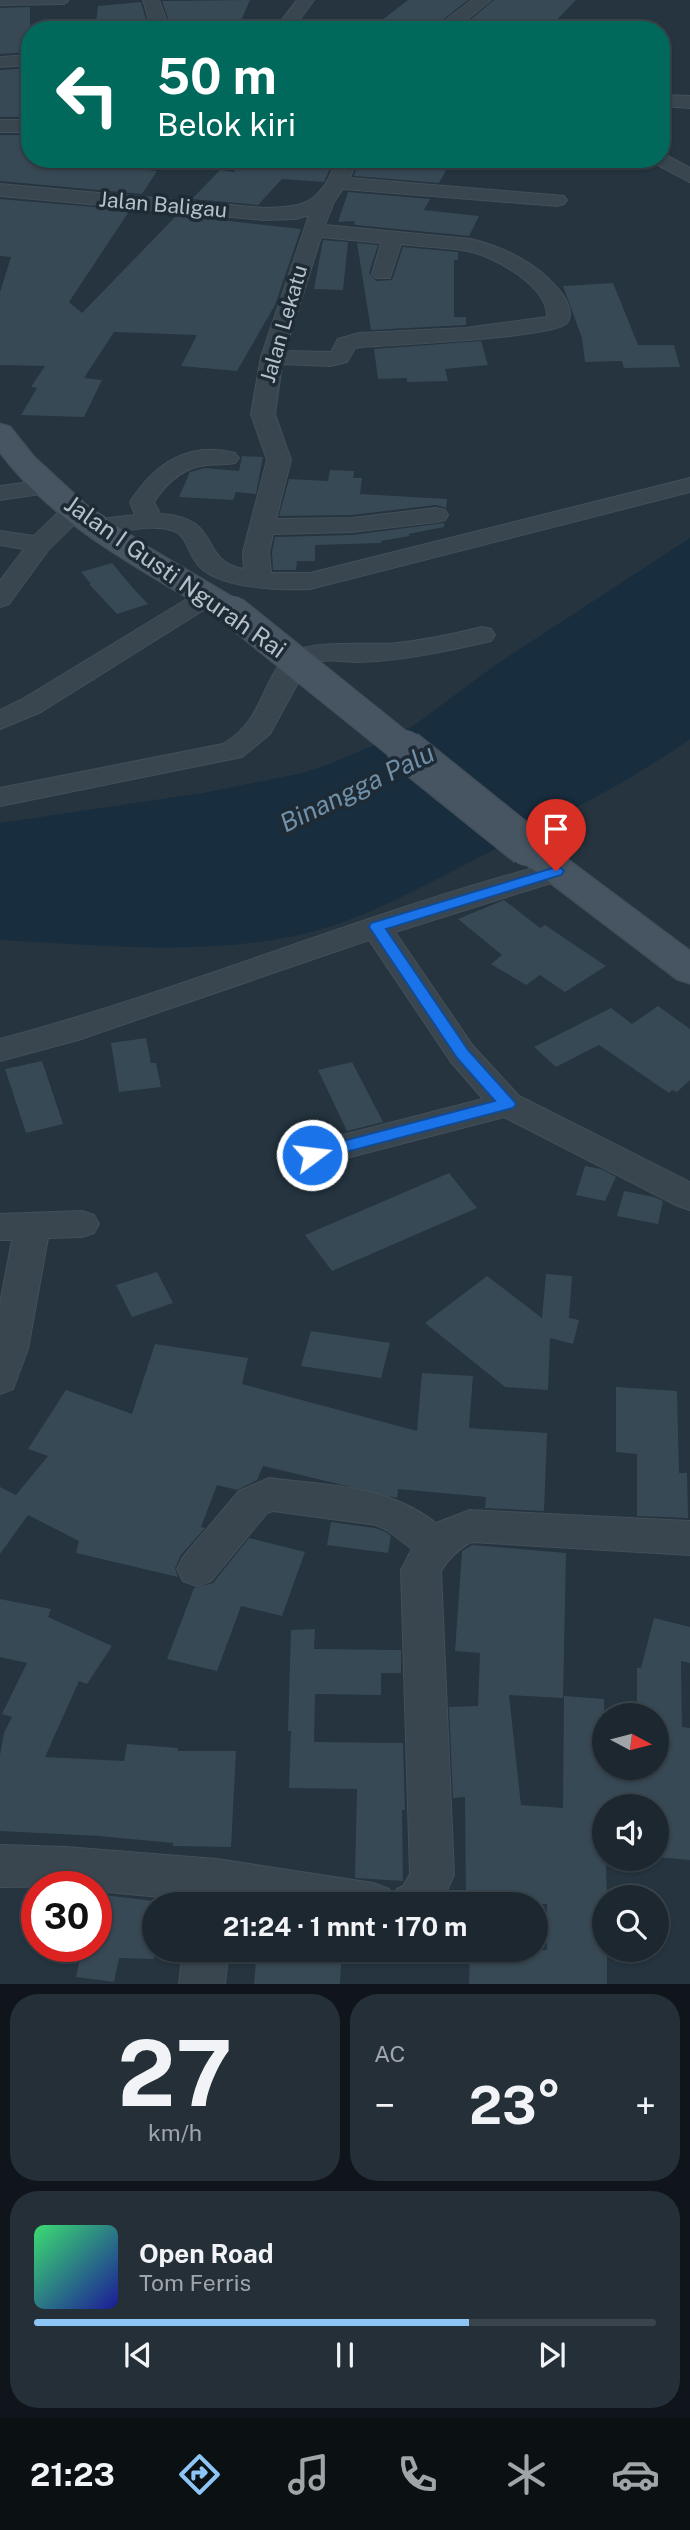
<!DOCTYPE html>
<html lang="id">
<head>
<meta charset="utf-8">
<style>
	:root { --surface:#1c272f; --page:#252f37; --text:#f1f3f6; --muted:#a0a5aa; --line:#3a444b; --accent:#8ec5f7 }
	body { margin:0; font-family:"Public Sans",sans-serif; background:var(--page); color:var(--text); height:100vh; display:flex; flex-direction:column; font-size:26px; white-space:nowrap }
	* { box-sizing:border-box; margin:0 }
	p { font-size:23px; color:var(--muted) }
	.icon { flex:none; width:38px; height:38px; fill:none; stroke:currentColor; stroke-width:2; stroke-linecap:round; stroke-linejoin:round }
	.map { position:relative; height:1984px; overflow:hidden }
	.panel { display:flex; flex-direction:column; gap:10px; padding:10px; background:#0f151a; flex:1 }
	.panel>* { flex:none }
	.top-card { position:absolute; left:21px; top:21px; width:649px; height:147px; border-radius:28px; box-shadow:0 2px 5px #0004,0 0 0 2px var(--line); background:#00695c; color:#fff; overflow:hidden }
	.needle { width:46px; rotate:97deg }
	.controls { position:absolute; left:592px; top:1703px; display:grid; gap:14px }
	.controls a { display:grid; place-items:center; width:77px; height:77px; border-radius:50%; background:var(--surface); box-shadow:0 2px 5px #0004,0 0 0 2px var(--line); font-size:35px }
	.speed { position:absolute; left:21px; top:1871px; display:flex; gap:14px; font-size:35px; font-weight:700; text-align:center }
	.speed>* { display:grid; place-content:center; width:91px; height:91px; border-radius:50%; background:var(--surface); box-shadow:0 2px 5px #0004,0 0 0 2px var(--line); line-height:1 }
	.speed .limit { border:10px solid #d22; background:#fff; color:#111 }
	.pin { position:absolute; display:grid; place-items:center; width:60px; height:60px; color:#fff; margin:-72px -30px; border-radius:50% 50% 50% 0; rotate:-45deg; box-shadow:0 0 7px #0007 }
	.pin .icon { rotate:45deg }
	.me { position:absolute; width:77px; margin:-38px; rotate:75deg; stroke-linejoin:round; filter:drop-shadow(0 0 5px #0008) }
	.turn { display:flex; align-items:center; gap:24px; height:147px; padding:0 21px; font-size:32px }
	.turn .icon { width:91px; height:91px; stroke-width:2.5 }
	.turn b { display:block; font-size:49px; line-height:60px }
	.big { font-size:52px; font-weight:700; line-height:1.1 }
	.panel .card { flex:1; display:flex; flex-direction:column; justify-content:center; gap:10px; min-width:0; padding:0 24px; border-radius:28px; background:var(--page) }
	.panel .dial { align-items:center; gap:0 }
	.dial b { font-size:91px; line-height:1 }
	.song { display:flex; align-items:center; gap:21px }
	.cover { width:84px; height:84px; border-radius:10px; background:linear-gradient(135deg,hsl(140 70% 55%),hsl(240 70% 35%)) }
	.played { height:7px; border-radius:4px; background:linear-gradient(90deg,var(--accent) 70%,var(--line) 70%) }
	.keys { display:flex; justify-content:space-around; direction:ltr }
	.heat { display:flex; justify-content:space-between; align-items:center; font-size:38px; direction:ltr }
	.panel .tiles { flex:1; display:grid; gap:10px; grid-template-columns:1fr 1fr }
	.card:last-child { grid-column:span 2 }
	.trip { position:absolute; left:142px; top:1892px; width:406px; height:70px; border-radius:35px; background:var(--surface); box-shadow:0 2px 5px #0004,0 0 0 2px var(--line); font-weight:700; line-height:70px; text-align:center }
	.tab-bar { display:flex; height:112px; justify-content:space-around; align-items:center; background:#0b1013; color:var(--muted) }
	.tab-bar .icon { width:49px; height:49px }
	.tab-bar .current { color:var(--accent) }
	.tab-bar b { font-size:32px; color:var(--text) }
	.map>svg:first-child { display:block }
	.water { fill:#182d3e }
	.building { fill:#374955 }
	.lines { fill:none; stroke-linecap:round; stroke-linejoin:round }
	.lane-casing { stroke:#434f59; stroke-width:2 }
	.street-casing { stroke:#434f59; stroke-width:2 }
	.secondary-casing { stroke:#434f59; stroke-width:3 }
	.lane { fill:#39464f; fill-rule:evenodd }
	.street { fill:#39464f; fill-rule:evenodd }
	.secondary { fill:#475562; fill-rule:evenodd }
	.secondary-bridge-far1-casing { stroke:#434f59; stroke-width:32; stroke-linecap:butt }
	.secondary-bridge-casing { stroke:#434f59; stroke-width:41; stroke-linecap:butt }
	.secondary-bridge-far1 { stroke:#475562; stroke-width:30 }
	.secondary-bridge { stroke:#475562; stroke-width:38 }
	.route { fill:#1a73e8; stroke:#114b97; stroke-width:2 }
	.labels { text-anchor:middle; stroke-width:7; stroke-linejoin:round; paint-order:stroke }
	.far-street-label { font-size:21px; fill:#b6c0ca; stroke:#1e2b35 }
	.street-label { font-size:24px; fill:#b6c0ca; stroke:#1e2b35 }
	.water-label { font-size:26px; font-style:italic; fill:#6f90a8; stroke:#1e2b35 }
</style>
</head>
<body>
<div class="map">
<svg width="690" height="1984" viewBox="0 0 690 1984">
	<rect width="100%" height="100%" fill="#25343f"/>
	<path class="water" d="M690 538V739C622 787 555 818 482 856 428 883 366 919 307 933 208 957 101 945 0 940V823L203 793 303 773 332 763 396 736 416 724 494 666Z"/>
	<path class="building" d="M250 0 237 30H172L162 1Z
		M408 0H468L430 30H369Z
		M494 0H576L547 30 521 27 518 30H458Z
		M141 2 149 30H95L98 6Z
		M30 7V52L0 54V8Z
		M30 68V117H0V70Z
		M0 135H30V159H114L111 163 140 165 138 169 157 171 142 194 0 181Z
		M237 159H334L324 182 282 179 258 205 192 199 220 170 234 172Z
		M359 159H452L439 183 354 176Z
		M348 192 430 199 424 210 479 216 469 236 355 225 354 221 338 222Z
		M0 199 130 210 69 302 82 313 177 215 301 229 275 305 237 371 181 366 197 335 114 332 84 378 102 380 84 417 21 415 37 388 31 387 45 366 0 365V292L11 257 0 256Z
		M323 240 348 242 343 290 314 289Z
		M357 243 378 245 369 273 376 281 392 280 403 247 458 252V260H454V317H466V325L371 330Z
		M613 283 638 345H674L680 367 624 368 622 361 585 362 582 338 563 286Z
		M481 341 488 365 445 369 448 381 407 382V378L378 379 374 349Z
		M242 456 263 457 256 494 236 492 233 500 179 497 190 472 205 468 239 471Z
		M330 470 354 471 353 478H362L360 494 447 499 446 508 436 505 352 515 279 516 289 479 328 481Z
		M444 523V527L408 534 410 536 381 541V543L315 545V561H297L296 570H273L272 552 275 537 352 535Z
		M112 563 133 588 148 604 117 614 89 584H91L81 572Z
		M504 900 540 928 545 925 606 966 565 992 540 975 526 985 491 964 502 955 458 919Z
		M658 1006 690 1029V1080L677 1092 672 1090 669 1093 599 1045 556 1067 534 1047 611 1008 632 1024Z
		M146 1038 151 1063H156L161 1087 119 1092 111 1043Z
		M42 1061 63 1124 26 1133 5 1069Z
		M352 1062 383 1122 347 1131 318 1070Z
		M585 1166 601 1169 616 1177 605 1201 576 1195Z
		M449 1173 477 1208 332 1271 305 1235Z
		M624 1191 654 1197 663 1201 658 1224 617 1216Z
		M157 1272 173 1303 132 1317 116 1285Z
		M546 1274 572 1276 569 1318 579 1320 573 1344 550 1338 548 1390 505 1387 425 1323 487 1276 542 1318Z
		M311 1331 390 1343 381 1378 301 1366Z
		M155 1344 248 1358 242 1384 417 1431 422 1373 473 1376 469 1428 547 1433 544 1511 485 1508 486 1497 398 1489 397 1498 263 1466 257 1480 237 1490 217 1485 201 1527 205 1528 181 1555 175 1568 178 1577 76 1553 79 1541 28 1515 0 1554V1487L16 1495 48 1456 28 1449 66 1390 132 1414Z
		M616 1387 677 1391 679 1473H687L688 1518 637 1516V1454L616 1452Z
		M331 1522 375 1528 386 1532 391 1536 388 1553 327 1545Z
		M249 1538 305 1552 282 1616 241 1606 217 1671 167 1659 194 1588 213 1583Z
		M472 1545 566 1553 563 1698 509 1695 521 1805 563 1808 564 1696 604 1699V1768H656V1715H637V1668H641L654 1618 690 1627V1663L681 1661 682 1727 690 1728V1860L656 1857V1806H604L607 1897H604V1950H607V1984H469L470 1950H547V1904H466L465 1797 453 1798 449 1707 478 1706 480 1653 455 1651 462 1551Z
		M0 1599 51 1609 48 1617 112 1646 87 1684 79 1681 45 1757 124 1761 127 1744 178 1748V1751H236L231 1847 173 1846V1843L99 1836 0 1831V1755L4 1733 12 1717 2 1714 27 1663 0 1657Z
		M315 1629 314 1649 401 1650V1673H381V1695L315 1694 314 1742 403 1743 405 1810H402L403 1881 355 1878 357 1789 289 1788 291 1731H288L291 1630Z
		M96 1894 154 1901V1959L119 1958 114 1982 76 1977 83 1946H96Z
		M257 1950H342L340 1984H254Z"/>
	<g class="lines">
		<defs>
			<path id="lane" d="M0 0H68V1L64 4 0 5Z"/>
			<path id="street" d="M143 0H159L170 30H152Z
				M297 0H314L292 30H274Z
				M472 0H491L454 30H433Z
				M30 55V65L0 67V57Z
				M662 95 690 96V108L662 106Z
				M0 120H30V132H0Z
				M662 153 690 168V182L654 163 652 159H662Z
				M337 159H357L350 178 564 196 567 200 564 204 557 206 343 189 334 202 325 225 471 239C503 247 537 263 558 289 565 296 575 313 567 323 555 338 389 345 361 347L355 348 347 362 330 366 282 364 275 414 291 460 276 519 352 518 436 508 445 510 448 515 445 520 436 522 352 532 273 534 269 552 271 573H310L690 478V492L310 589C280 590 222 589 200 567 188 556 188 534 171 530 143 522 112 538 84 531L81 526 84 521 135 515 130 502C155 464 187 441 235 453L239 458 235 463C226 465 217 464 207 465 183 467 167 482 154 502L160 514C224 517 197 561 244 569L243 552 267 460 251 414 261 357 309 215 296 219 264 220 0 196V184L264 208C308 207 321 202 337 159ZM321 237 381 243 372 274 376 278H390L401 244C422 247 445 247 467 251 494 256 548 286 547 317L465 328 359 333 338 339 331 352 285 351Z
				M45 480 54 482 57 487 54 492 0 500V486Z
				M75 503 84 505 87 510 84 515 49 549 9 604 0 607V581L24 549 0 545V531L34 536 66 505Z
				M209 588 218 591 222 596 218 601 41 712 0 729V710L21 700 200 591Z
				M482 627 491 629 495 635 491 641C447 651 403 661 358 662 340 662 320 656 306 668L270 734 242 757 0 806V788L223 744C265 720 261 677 290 654 309 639 370 646 397 643 425 640 454 634 482 627Z
				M556 862 567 864 571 871 567 878 395 932 473 1046 519 1096 690 1182V1210L678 1206 504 1117 312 1167 300 1164 295 1155 300 1146 483 1099 451 1062 369 940 78 1040 0 1061V1039C188 989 368 911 556 862Z
				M82 1211 94 1215 99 1224 94 1233 82 1237 48 1238 28 1349 13 1389 0 1394V1304L12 1240H0V1214Z
				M269 1478C330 1486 385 1484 436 1523L470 1510 690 1521V1555L471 1542C458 1549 449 1558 441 1571L454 1875 441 1904H236L96 1891V1886L0 1887V1845L66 1847 217 1859 373 1883 389 1889 393 1898 397 1889 403 1886 410 1874 401 1570 412 1549 387 1530 376 1525 273 1511 267 1513 211 1581 197 1586 183 1581 177 1569 183 1557 239 1491Z
				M183 1950H229L225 1984H179Z"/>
			<path id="secondary" d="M0 424 10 427 33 456 87 506 149 548 244 604 249 611 244 618 233 621 222 618C143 570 56 527 0 452Z
				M527 836 540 839 690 951V983L677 979 514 855 509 847 514 839Z"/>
		</defs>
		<use href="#lane" class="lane-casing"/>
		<use href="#street" class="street-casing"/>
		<use href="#secondary" class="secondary-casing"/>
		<use href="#lane" class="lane"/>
		<use href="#street" class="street"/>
		<use href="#secondary" class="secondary"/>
		<defs>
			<path id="secondary-bridge-far1" d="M233 611 407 751"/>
			<path id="secondary-bridge" d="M405 749 527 847"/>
		</defs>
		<use href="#secondary-bridge-far1" class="secondary-bridge-far1-casing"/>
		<use href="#secondary-bridge" class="secondary-bridge-casing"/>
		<use href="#secondary-bridge-far1" class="secondary-bridge-far1"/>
		<use href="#secondary-bridge" class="secondary-bridge"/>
	</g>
	<path class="route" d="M556 867 561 868 564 871 561 875 386 929 468 1050 513 1100 516 1104 513 1108 312 1161 305 1160 303 1155 305 1151 495 1101 457 1058 369 927 371 923Z"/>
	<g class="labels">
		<g class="far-street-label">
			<text transform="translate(163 205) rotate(5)" y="7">Jalan Baligau</text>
			<text transform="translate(284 324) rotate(-74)" y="7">Jalan Lekatu</text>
		</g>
		<g class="street-label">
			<text transform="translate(175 577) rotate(35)" y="8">Jalan I Gusti Ngurah Rai</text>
		</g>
		<g class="water-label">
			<text transform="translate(357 788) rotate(-26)" y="9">Binangga Palu</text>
		</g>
	</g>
</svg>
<div class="controls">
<a><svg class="needle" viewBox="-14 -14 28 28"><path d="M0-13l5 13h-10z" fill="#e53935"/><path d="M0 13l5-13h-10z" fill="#a0a5aa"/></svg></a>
<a><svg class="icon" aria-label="sound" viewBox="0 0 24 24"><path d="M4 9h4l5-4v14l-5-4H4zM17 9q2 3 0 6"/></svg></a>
<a><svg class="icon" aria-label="search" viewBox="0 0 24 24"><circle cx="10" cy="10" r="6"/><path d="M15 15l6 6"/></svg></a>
</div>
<div class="speed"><div class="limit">30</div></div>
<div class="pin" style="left:556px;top:871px;background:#d93025"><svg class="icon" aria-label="arrive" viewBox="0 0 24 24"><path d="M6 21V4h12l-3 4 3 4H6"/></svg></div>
<svg class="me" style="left:312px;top:1155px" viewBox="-20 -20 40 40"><circle r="17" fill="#1a73e8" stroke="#fff" stroke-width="3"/><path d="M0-11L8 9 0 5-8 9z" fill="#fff"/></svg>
<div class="trip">21:24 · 1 mnt · 170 m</div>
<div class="top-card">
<div class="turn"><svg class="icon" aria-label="left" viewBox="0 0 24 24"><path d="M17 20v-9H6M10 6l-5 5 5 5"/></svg><div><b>50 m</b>Belok kiri</div></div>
</div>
</div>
<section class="panel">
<div class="tiles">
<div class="card dial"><b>27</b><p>km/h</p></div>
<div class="card"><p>AC</p>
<div class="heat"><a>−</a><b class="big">23°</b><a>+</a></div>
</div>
<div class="card">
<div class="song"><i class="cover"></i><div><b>Open Road</b><p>Tom Ferris</p></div></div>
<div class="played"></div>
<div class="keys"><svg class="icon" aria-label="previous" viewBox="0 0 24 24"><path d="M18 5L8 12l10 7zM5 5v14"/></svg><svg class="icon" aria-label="pause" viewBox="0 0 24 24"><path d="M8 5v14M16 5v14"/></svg><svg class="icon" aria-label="next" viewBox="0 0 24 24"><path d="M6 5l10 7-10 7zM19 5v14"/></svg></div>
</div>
</div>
</section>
<nav class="tab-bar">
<b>21:23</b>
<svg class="icon current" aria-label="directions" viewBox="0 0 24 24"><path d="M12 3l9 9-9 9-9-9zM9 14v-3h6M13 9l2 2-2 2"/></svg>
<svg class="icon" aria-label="music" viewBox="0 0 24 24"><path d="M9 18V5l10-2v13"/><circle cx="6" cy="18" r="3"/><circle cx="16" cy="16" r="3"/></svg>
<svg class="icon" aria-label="phone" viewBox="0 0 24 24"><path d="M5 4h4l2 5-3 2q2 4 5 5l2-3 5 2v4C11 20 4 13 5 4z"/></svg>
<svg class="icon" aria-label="climate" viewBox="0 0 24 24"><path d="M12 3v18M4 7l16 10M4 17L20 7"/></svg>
<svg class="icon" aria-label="car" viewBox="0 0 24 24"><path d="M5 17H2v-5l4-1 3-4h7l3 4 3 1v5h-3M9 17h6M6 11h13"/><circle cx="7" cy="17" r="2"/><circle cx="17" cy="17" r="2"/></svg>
</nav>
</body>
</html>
